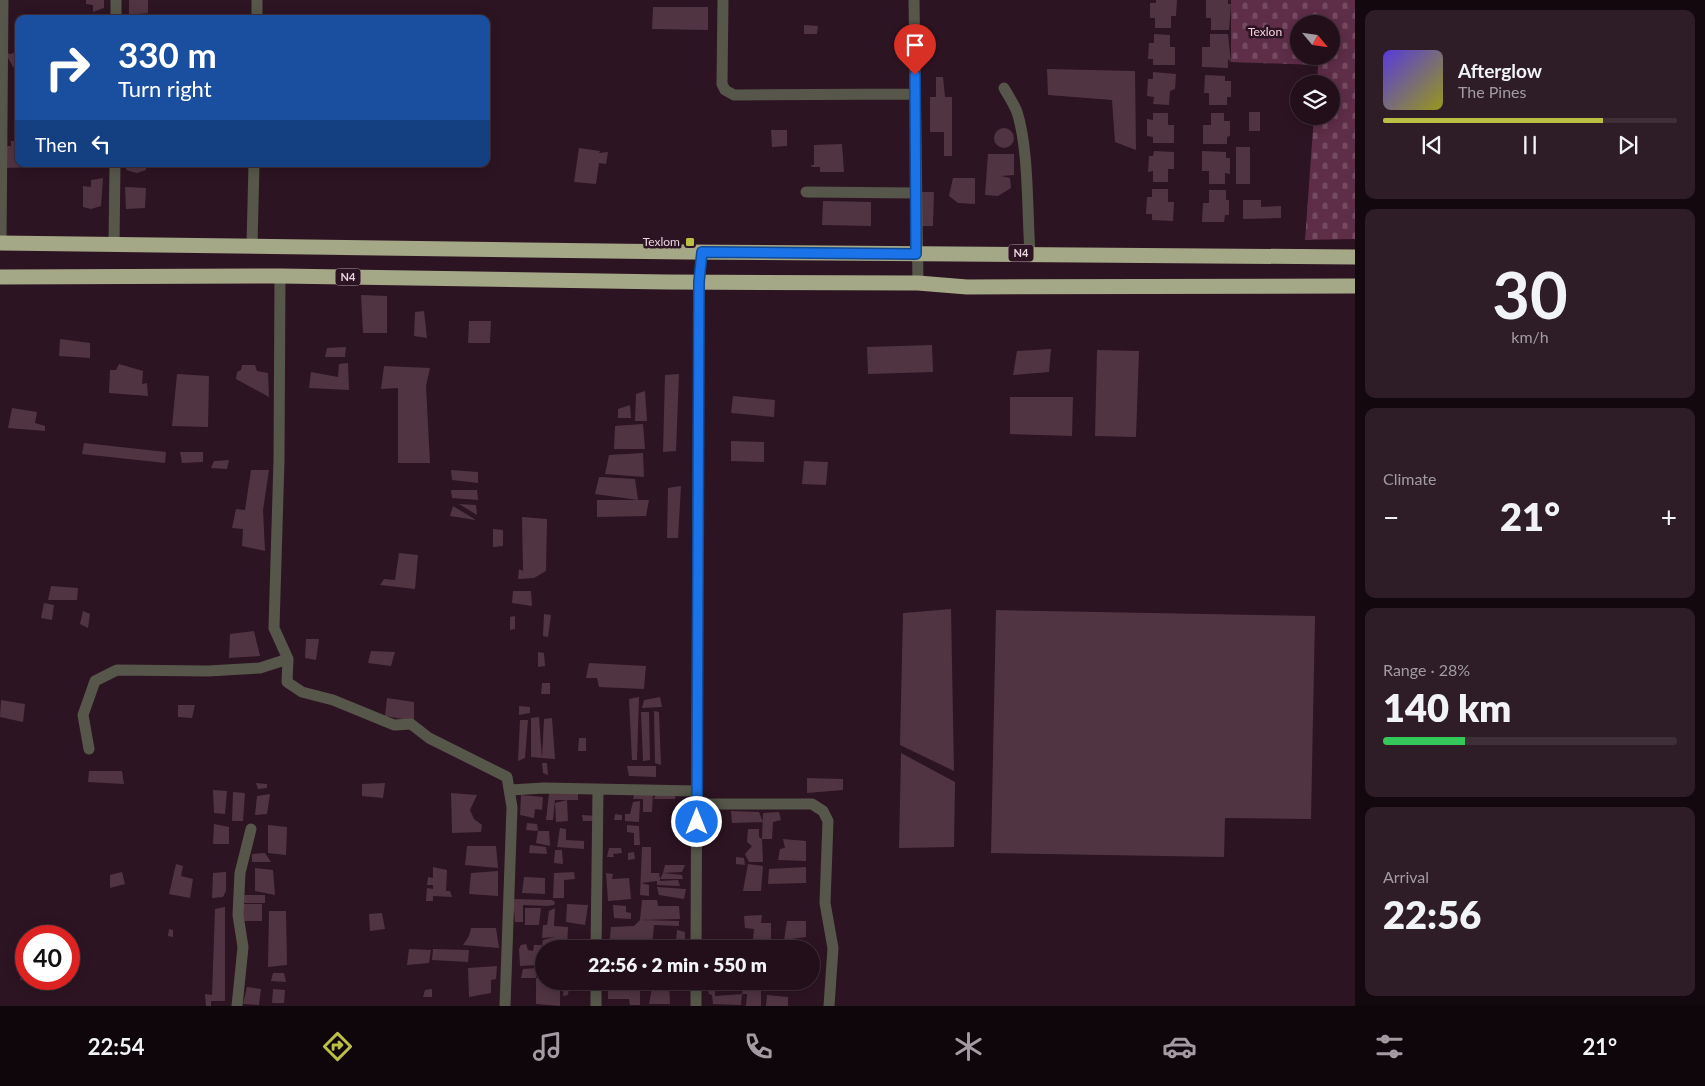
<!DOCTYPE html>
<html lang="en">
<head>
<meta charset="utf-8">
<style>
	:root { --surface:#220f1a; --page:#2e1d27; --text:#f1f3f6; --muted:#a29ca2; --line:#3f2f39; --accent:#bbc045 }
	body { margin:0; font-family:Lato,sans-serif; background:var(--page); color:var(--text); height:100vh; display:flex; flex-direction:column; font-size:19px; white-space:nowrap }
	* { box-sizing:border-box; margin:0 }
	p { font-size:16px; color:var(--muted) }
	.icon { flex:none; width:28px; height:28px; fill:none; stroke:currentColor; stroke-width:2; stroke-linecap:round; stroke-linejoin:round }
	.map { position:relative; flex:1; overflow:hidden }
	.details { display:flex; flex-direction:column; gap:10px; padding:10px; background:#13080e; width:350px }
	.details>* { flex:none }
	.guide { position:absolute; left:15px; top:15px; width:475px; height:152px; border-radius:10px; box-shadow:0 2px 12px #0003,0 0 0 1px var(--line); background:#1a4fa0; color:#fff; overflow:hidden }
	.needle { width:32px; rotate:119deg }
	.buttons { position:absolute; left:1290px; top:15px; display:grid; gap:10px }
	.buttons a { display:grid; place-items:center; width:50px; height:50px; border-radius:50%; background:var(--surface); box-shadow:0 2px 12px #0003,0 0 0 1px var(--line); font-size:25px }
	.speed { position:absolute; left:15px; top:925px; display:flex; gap:10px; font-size:25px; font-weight:700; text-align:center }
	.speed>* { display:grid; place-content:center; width:65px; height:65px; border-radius:50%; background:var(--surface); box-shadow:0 2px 12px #0003,0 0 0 1px var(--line); line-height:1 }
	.speed .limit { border:8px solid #d22; background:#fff; color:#111 }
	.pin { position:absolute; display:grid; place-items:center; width:42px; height:42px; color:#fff; margin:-51px -21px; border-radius:50% 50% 50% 0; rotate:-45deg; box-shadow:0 0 5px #0007 }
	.pin .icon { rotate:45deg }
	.me { position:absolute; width:55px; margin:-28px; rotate:0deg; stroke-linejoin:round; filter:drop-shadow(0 0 4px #0008) }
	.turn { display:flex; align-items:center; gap:18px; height:105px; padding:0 20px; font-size:22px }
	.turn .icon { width:65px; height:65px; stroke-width:2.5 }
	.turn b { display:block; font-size:35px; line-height:42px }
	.then { display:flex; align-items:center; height:48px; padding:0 20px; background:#0003; gap:10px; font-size:19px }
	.big { font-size:38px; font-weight:800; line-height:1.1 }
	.details .tile { flex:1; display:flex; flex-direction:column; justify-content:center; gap:8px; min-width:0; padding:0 18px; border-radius:10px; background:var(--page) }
	.details .dial { align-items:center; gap:0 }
	.dial b { font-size:65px; line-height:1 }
	.song { display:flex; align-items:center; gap:15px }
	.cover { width:60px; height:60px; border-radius:8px; background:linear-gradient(135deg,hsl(250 70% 55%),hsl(60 70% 35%)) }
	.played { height:5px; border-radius:2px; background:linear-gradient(90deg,var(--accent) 75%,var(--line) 75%) }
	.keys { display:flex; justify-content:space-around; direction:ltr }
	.heat { display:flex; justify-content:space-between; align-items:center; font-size:28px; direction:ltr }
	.charge { height:8px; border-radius:4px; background:linear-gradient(90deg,#34c759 28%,var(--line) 0) }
	.trip { position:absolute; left:535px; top:940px; width:285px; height:50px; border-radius:25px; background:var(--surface); box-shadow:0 2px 12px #0003,0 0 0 1px var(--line); font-weight:800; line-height:50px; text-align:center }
	.menu { display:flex; height:80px; justify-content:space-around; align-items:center; background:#0e060a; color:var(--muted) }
	.menu .icon { width:35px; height:35px }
	.menu .selected { color:var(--accent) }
	.menu b { font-size:22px; color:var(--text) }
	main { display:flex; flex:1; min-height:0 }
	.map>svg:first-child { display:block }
	.cemetery { fill:url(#cemetery-stones); fill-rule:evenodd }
	.building { fill:#503442 }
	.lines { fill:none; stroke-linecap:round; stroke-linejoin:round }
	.minor { stroke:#56574a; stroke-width:11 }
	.highway { stroke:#a5a887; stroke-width:15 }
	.route-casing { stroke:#114b97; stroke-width:12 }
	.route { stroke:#1a73e8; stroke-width:9 }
	.poi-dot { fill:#bbc045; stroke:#2d1422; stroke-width:2 }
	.labels { text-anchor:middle; stroke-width:5; stroke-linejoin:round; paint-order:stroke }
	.shield { fill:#2d1422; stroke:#b09ca6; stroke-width:1 }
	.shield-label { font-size:11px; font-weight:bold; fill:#e8d6de }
	.park-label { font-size:12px; fill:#f8cfe3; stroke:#2d1422 }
	.poi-label { font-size:12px; fill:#e8d6de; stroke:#2d1422; text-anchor:end }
</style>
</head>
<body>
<main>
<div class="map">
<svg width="1355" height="1006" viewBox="0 0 1355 1006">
	<defs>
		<pattern id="cemetery-stones" width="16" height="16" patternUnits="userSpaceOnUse" patternTransform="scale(1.25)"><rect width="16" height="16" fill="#5e2d48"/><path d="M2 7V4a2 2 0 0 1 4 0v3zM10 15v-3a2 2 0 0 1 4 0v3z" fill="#754b62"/></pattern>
	</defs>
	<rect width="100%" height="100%" fill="#2d1422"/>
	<path class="cemetery" d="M1231 0H1355V239L1305 240 1314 116H1331V84H1317L1318 65 1231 62ZM1299 24H1331V56H1299Z"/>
	<path class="building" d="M86 0H104V8L93 12V5L86 4Z
		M129 0H148V13L139 14 140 19H129Z
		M1156 0H1177L1176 16H1171V28H1155V18H1150V3H1156Z
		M1206 0H1228V4H1231L1229 30H1211V18H1206Z
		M653 7H708V30L652 29Z
		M804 25 818 26 817 34H804Z
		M1154 34 1170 35V47H1175V65H1153V59H1148L1149 43H1154Z
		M1210 34H1228L1231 62 1228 59V68L1202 67V47H1210Z
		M19 50V77L5 53 11 54Z
		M1047 69 1135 71 1136 150 1115 142 1112 100 1048 95Z
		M1153 72 1176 74 1175 89 1170 91 1169 105 1153 104 1154 97 1147 96 1148 79H1153Z
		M1205 75 1225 76V81H1231V97H1227V105H1209V93H1204Z
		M936 77H943L945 97H952V156H944V132H930V97H936Z
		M1249 112H1260V131H1249Z
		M1153 113H1168V125H1174V143H1153V137L1147 136V119L1153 120Z
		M1211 113H1224V121H1230V136L1227 137V144H1203V125H1211Z
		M994 138a10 10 0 1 1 20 0a10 10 0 1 1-20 0Z
		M771 130H787V146L772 147Z
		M11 141H19V164H61V166L6 168 5 154 7 155 6 146H11Z
		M842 144 844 172H820V167H812L811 165H814V145Z
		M1236 147H1250V184H1236Z
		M579 148 600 151 599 153 608 152 606 164 599 163 596 184 574 182Z
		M1154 151 1174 152V169H1168V182H1153V171L1148 172 1149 156H1153Z
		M1202 151 1226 152V158H1230V174L1225 173V184H1209V171H1202Z
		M988 154H1014V175L1001 176 1010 178 1011 188 998 196 985 195Z
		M127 164H146V170L137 173 126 170Z
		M103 178 101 206 91 209 83 207V186L91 187V180Z
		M953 178H975V204L958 203 949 196Z
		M125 187 146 188 145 208 126 209Z
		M1152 189H1168V202H1174L1173 221 1152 220V214H1146L1147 197H1152Z
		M1209 190H1226V200H1229V215H1225L1224 222H1202L1203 203H1209Z
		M922 192H934L933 226H921Z
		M1243 200H1261V207L1281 206V218L1243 219Z
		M823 201 871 202V226L822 225Z
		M361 295 387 296V333H363Z
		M424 311 427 338 414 336 415 312Z
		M469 321H491L490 343H468Z
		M60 339 90 343V358L59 356Z
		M932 345 933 372 868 374 867 347Z
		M346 347 345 357H325L327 348Z
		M1051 349 1049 372 1013 375 1017 351Z
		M1097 350 1139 351 1136 437 1095 436Z
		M348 363 349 390 309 388 311 372 338 377 339 364Z
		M119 364 143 371 142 384 147 383 148 396 109 393 110 370H116Z
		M242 365H255L257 371 268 373 269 397 236 379 237 372 241 370Z
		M384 366 430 368 426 386 430 463H398V388L381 389Z
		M177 374 209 376 208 427 172 426Z
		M679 374 676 451 663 452 665 375Z
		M645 391 647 421H635L636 394Z
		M733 396 775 400 774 417 731 413Z
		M1010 397H1073L1072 436 1010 434Z
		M630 405 631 418H618V409Z
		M12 408 37 412 35 423 45 426V431L8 428Z
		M643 424 645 449H614L615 426Z
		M731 441 764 442V462L731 461Z
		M84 443 166 452 165 463 82 454Z
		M180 452H203V462L182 463Z
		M643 453 644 477 605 474 609 455Z
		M229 460 227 469 211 468 214 461Z
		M804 461 828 462 826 485 802 484Z
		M251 470H269L263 510 265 551 242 546 243 529 232 528 236 509 245 510Z
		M451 470 478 472V483L452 480Z
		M599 477 635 479 638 500 595 494Z
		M681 486 678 538H667L668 488Z
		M451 490H477L478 500 452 498Z
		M597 500H649L646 516 597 517Z
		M459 504 476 505 477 515Z
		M453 506 476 520 450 516Z
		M522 517 547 519 546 571 534 578 518 579 519 569 523 571Z
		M493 529 503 530V546L493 547Z
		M399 553 418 555 415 589 380 585 384 579 395 580Z
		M51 586 78 588 77 600H48Z
		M513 591H531L532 606 512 603Z
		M44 603 54 605 52 620 41 618Z
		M951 609 954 771 900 745 903 613Z
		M996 610 1315 616 1311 819 1225 818 1224 857 991 853Z
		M83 611 90 614 88 628 80 624Z
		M544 614 551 615 548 637 543 636Z
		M515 616V629L510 630V617Z
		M254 631 260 656 229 658 230 634Z
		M306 639H319L316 660 305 658Z
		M371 651 395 652 391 666 368 663Z
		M538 652 544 653 545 666 538 667Z
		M589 663 646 666 644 689 599 687 597 678H586Z
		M542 683H550V694H541Z
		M639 697 637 760H632L629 699Z
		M660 697 662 707 642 708 644 700Z
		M387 698 414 702V721L385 716Z
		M1 700 25 704 23 722 0 717Z
		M178 705H195L192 718 178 717Z
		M519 706 530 707V713L519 715Z
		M654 711 659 712 661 765 655 763Z
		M641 712H649L650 760 643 761Z
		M539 717 542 758 544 719 552 718 555 759 542 758 531 757V718Z
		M520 720H528L525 758 518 761Z
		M579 738H586V751H578Z
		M901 753 955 782 954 847 899 848Z
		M542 763H547L548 775 543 773Z
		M627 766H656V777L629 776Z
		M89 771H122L124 784 88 782Z
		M807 778 843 779V790L807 793Z
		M256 783 267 784V788L258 789Z
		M385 783 383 798 362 796V784Z
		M213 790 227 791 225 814 214 813Z
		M233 792 245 793 243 821H232Z
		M578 792V800H555L553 820H546L549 793Z
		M451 793 477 795 470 810 474 819 482 825 481 832 452 833Z
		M653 793 652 812H643V799H633L634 795Z
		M676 793 675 799H654L656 794Z
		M270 794 267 814 255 815 257 796Z
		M521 795 543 797 542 810 535 809 534 818 520 815Z
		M567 800 568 821 556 822 555 803Z
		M640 801 639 822 625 821V814H630L633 802Z
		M731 811 759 812 763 822 732 823Z
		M779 812 781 820 773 822 772 839H762L763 813Z
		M615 814 622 815V820H614Z
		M582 815 597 816 595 821H583Z
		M527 823 537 824 538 831 526 830Z
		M214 824 229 827V844H213Z
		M268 825 287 827 286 855 268 853Z
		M627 825 639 826 640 845H634V833L627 832Z
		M560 828 566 829V840L584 841V849L557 847Z
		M748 829H759V837L762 839 763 862H749L745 854 752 846 747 842Z
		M538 831H549L550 846 536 843Z
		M783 839 806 841V861L778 860 780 849 785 848Z
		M530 845 546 847 547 854 529 853Z
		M467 846H496L498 868 465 865Z
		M642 847H651V873H659L660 879 663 873 682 875 683 879H660V881L678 880 680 886 657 885V881L641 883 649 885V896L640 895Z
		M609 848H621L622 853 613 854 614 857H607Z
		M555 850H562L563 864 554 863Z
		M634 852 635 859 628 860V853Z
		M265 853 271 862H252V854Z
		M736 857 744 858 745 865 736 864Z
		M176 864 183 866 181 876 193 879 190 898 169 894Z
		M748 864 763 866 761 891H743Z
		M665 865H685L682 872 663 873Z
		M433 867 447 870 446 891H450L452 897 433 896V901H426L427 888 433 889V885H427L428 877 433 878Z
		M806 867V883L768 884 769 869Z
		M255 868 273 870 275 895 255 891Z
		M498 871V896L469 894 471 873Z
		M122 872 125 884 110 888V875Z
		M226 872V891L223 897 212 898 213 873Z
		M574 872 575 879 564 880V898H553L554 873Z
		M606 873 613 874 612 879 629 878 631 899 608 901Z
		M524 877 545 878V894L522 893Z
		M657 887 686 889 684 899 659 895Z
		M244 895H265V903H244Z
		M513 899 552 900 555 902 554 905 547 906 523 905V922H515Z
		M642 900H657L658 906H679L680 919 640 920 679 921V926L654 925 652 947 631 945 609 947 611 927 634 926 640 920Z
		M243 904H262V921H243Z
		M567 904 588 905 585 925 566 922Z
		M613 905 626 906V912L631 913V919L614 918Z
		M225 907V1001H211V1006H206L205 994 212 995 215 909Z
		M525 908H541L539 925H525Z
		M555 908 554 926 568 927 567 949H551L552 945H542L543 940 555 937 542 938 543 925H547L549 911Z
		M269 911H286L287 965 268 967Z
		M382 913 385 929 370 931 369 914Z
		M762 915 761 923H771V944H748L749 939H753L754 929 745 928 744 916Z
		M787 921H806V937L784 940Z
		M471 928H496L499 948 463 945 469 936Z
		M169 929 173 930V937L168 936Z
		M677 930 685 932V942L676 941Z
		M526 944 528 950 533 951 534 945H542L540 965 520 966 519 949 521 945Z
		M746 946H788V949H746Z
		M409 949 431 950 429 963 407 965Z
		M433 949 469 950 468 962 432 960Z
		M25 953 26 979H50V983L20 980Z
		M497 966 496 979 491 980V993L469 997 468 968Z
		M537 968 536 978H521L523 969Z
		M273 973H284L286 982 271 981Z
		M536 978H544V981H560V1006L536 1004Z
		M564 981H579V984L569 987 568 995 563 996Z
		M629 981H640V1005H630L629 999H608V983L629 984Z
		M743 981H761V1006H746L747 994H742Z
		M653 983 669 984 670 1004H649Z
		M763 984 791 985V991L764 990Z
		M247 987 261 989 259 1005 243 1004Z
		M273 989 285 990 284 1003H272Z
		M432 989V997H423L425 990Z
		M708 990 715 991V996L742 994 741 1005 713 1004 712 995 709 994Z
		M767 995 788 997V1006H766Z"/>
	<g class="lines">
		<path class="minor" d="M723 0 722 84 725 90 734 95 915 94
			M914 0 918 283
			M116 19V0
			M257 19V0
			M1004 88C1008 95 1014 104 1017 112 1029 149 1027 212 1030 253
			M806 192 916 193
			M1 243 3 0
			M114 244 115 164
			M252 245 254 164
			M280 276 279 460 274 628 288 659 287 682 302 692 333 700 394 725 411 724 429 738 507 777 512 807 505 1006
			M89 749 83 715 95 681 117 670 208 671 260 668 288 659
			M510 790 544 788 696 791
			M697 804H812L823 811 828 821 825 903 833 948 829 1006
			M596 949 598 790
			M696 949 699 282 702 252
			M237 1006 243 947 238 915 240 873 251 829
			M596 1006V981
			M696 1006V981"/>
		<path class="highway" d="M0 243 686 252 1355 257
			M0 277 280 276 667 282 918 283 967 287 1355 286"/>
	</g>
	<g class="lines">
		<defs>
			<path id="route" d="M697 822 699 282 702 252 916 254 915 75"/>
		</defs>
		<use href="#route" class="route-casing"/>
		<use href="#route" class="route"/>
	</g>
	<rect class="poi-dot" x="685" y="237" width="10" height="10" rx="2.5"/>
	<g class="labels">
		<g class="shield">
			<rect x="1008.5" y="244.5" width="25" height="17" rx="4"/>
			<rect x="335.5" y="268.5" width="25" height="17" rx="4"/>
		</g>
		<g class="shield-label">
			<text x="1021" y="257">N4</text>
			<text x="348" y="281">N4</text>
		</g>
		<g class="park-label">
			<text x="1265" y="36">Texlon</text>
		</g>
		<g class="poi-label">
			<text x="680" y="246">Texlom</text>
		</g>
	</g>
</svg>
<div class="buttons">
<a><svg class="needle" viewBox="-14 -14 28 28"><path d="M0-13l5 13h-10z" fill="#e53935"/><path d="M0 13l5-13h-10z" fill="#a29ca2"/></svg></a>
<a><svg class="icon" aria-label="layers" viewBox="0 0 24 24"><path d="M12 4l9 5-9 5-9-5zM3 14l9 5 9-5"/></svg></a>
</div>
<div class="speed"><div class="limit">40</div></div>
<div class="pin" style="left:915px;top:75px;background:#d93025"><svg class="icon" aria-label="arrive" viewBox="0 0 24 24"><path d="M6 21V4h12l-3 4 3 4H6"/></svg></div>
<svg class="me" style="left:697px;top:822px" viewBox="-20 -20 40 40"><circle r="17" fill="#1a73e8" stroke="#fff" stroke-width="3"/><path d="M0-11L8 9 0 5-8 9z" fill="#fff"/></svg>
<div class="trip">22:56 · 2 min · 550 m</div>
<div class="guide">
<div class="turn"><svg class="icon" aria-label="right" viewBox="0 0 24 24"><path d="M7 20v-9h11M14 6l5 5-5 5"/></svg><div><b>330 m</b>Turn right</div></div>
<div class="then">Then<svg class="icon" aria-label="left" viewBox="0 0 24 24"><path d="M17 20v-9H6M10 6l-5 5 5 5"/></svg></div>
</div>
</div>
<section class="details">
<div class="tile">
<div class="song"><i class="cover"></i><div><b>Afterglow</b><p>The Pines</p></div></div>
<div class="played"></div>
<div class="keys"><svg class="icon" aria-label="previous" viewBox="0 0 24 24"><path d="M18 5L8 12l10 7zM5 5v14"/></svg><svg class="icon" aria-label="pause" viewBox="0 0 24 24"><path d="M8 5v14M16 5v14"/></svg><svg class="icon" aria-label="next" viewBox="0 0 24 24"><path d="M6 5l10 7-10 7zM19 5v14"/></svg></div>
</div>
<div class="tile dial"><b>30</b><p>km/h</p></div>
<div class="tile"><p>Climate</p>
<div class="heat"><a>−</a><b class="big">21°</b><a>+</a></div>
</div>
<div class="tile"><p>Range · 28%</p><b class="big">140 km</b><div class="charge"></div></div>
<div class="tile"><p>Arrival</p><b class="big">22:56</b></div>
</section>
</main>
<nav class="menu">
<b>22:54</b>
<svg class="icon selected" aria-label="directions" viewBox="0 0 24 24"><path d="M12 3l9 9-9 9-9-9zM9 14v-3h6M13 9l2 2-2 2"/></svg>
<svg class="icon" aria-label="music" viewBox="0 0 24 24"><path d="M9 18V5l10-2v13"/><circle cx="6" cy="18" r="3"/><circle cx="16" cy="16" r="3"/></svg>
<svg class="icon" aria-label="phone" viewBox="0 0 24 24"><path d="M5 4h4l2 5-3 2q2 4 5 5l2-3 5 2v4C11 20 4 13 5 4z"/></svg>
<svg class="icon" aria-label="climate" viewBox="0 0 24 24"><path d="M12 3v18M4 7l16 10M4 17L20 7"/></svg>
<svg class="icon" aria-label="car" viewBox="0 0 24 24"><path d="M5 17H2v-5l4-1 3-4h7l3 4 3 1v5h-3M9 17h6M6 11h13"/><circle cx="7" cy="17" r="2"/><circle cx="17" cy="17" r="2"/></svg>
<svg class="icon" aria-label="filters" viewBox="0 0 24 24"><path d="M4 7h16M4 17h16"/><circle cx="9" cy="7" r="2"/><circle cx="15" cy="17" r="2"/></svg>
<b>21°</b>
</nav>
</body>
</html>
